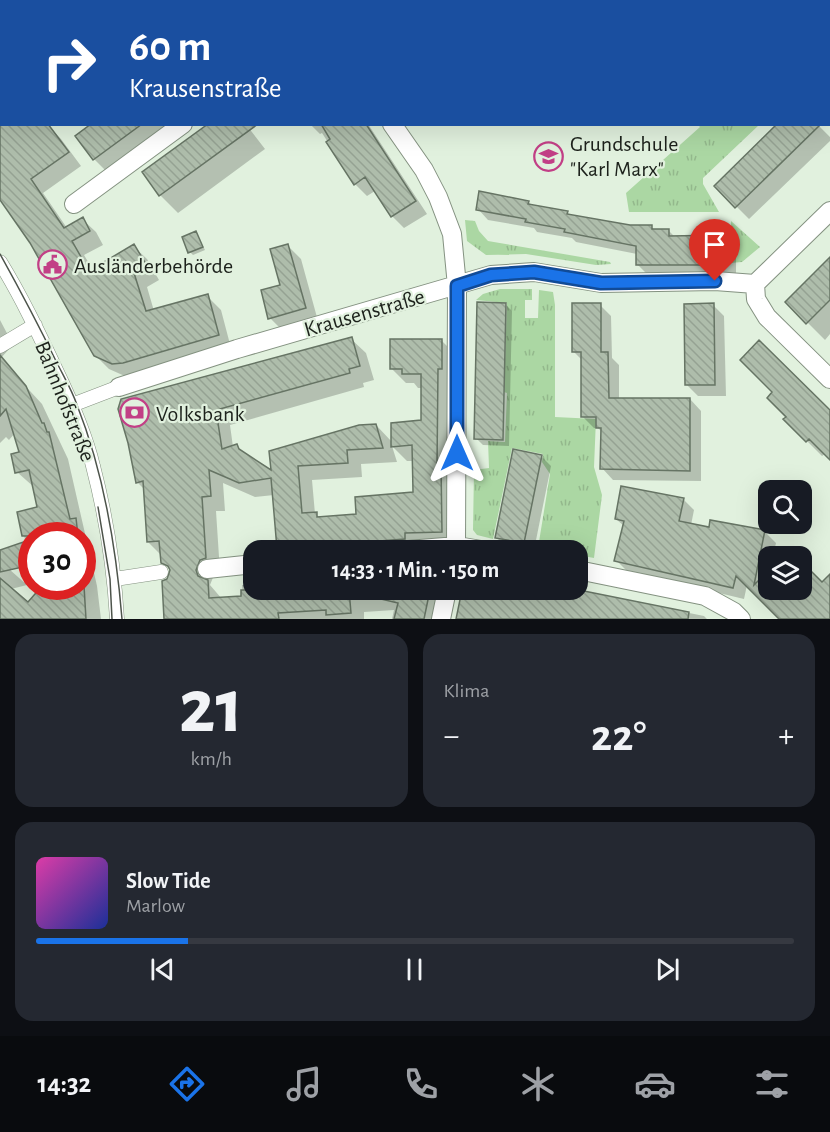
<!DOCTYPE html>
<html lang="de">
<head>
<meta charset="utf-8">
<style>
	:root { --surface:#171b24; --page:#242831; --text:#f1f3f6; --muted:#9ea1a6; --line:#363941; --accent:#1a73e8 }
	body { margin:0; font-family:"Alegreya Sans",sans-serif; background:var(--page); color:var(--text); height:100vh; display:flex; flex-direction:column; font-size:22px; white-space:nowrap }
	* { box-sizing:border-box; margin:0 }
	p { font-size:20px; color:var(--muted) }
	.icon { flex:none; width:33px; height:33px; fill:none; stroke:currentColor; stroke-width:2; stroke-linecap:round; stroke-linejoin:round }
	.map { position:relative; height:619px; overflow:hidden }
	.drawer { display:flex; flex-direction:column; gap:15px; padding:15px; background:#0d0f14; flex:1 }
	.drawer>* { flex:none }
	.top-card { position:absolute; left:0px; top:0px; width:831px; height:126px; box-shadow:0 6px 24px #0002; background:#1a4fa0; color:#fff; overflow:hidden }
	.tools { position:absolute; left:758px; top:480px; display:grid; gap:12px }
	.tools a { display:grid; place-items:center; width:54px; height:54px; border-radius:12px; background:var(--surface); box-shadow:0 6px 24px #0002; font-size:30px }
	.speed { position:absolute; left:18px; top:522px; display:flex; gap:12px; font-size:30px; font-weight:700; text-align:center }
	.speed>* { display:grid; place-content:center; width:78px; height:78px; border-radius:50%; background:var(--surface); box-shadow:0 6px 24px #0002; line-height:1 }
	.speed .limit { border:9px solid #d22; background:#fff; color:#111 }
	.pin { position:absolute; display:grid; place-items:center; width:51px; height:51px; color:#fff; margin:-62px -26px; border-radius:50% 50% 50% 0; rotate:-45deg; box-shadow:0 0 6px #0007 }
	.pin .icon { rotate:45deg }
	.me { position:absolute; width:66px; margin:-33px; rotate:0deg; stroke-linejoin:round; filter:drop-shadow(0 0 4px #0008) }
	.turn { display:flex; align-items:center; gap:21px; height:126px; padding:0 30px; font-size:27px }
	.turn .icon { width:78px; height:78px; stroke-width:2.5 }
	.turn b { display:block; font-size:42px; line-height:51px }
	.big { font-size:45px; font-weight:700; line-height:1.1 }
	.drawer .card { flex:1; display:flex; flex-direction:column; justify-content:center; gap:9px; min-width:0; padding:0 21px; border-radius:18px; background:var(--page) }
	.drawer .dial { align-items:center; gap:0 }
	.dial b { font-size:78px; line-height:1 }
	.song { display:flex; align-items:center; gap:18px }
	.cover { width:72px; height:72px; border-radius:9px; background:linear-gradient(135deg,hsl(320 70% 55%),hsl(230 70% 35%)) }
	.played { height:6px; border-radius:3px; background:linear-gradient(90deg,var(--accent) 20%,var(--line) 20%) }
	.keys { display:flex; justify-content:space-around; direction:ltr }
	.heat { display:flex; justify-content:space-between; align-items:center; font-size:33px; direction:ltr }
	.drawer .tiles { flex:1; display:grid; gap:15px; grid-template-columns:1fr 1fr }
	.card:last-child { grid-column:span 2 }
	.trip { position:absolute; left:243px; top:540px; width:345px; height:60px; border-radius:18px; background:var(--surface); box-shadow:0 6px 24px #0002; font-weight:700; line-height:60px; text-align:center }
	.menu { display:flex; height:96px; justify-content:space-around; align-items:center; background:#090b0e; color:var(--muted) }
	.menu .icon { width:42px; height:42px }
	.menu .on { color:var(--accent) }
	.menu b { font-size:27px; color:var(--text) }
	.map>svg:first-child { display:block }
	.grass { fill:url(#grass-tufts) }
	.shadow { fill:#0003; fill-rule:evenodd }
	.building { fill:url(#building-back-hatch); stroke:#667464; stroke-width:1.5 }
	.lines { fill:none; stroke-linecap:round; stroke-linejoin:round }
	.pedestrian-casing { stroke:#849281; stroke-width:15 }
	.minor-casing { stroke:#849281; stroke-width:20 }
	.pedestrian { stroke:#fff; stroke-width:14 }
	.minor { stroke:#fff; stroke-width:18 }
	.tram { stroke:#4d544b; stroke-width:1.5 }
	.route-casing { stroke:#114b97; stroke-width:15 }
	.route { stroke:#1a73e8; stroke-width:10 }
	.labels { text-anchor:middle; stroke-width:4.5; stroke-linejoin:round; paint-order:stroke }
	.poi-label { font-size:22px; fill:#1c211b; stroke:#e1f1de; text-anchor:start }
	.street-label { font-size:22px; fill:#1c211b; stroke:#e1f1de }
</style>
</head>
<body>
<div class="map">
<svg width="830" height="619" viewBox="0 0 830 619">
	<defs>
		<pattern id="grass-tufts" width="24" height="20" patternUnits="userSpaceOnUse" patternTransform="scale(1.5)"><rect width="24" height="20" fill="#abd7a3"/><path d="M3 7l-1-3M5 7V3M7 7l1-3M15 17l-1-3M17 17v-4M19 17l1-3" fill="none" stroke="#93b88c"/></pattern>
		<pattern id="building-back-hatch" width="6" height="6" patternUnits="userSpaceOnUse" patternTransform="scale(1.5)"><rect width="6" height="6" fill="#aebdab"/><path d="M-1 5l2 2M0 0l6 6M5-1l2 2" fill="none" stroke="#95a293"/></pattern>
	</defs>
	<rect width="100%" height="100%" fill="#e1f1de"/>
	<path class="grass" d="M698 125H759L703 178V184L719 212H629L626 193 700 127Z
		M465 220 475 221 479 231 488 241 610 262 611 264 596 265 526 254 486 255 467 241Z
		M731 221 760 247 742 262 730 263Z
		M500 289H532V300H525V318H538L539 290 553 292 555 305V417L596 419 594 467 602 495 594 558 578 555V550H552L538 548 550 474 542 462 543 454 512 448 493 539 477 535 473 530 474 470 489 468 488 441 505 442 507 393 504 392 507 303 476 300 483 294Z"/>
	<path class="shadow" d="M103 0H132L131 2Z
		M207 0H243L244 2H206Z
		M359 0H454L451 2Z
		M0 86 2 124 48 125 61 139 81 166 43 193 67 228 82 219 96 232 103 245 84 255 93 270 133 246 147 259 159 280 147 287 154 311 207 296 221 310 231 348 127 377 109 369 95 355 32 242 0 197Z
		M93 124H183L111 176 94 159Z
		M310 124H368L427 214 404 228 392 216 375 191 367 196 355 184 322 133 320 134Z
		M817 124 830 137V141L749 219 716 186Z
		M248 127 265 149 178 213 160 195 144 173Z
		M528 202 533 206 567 212 571 216 629 227H651L655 230H668L675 237H725L736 248V275H648L637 264V254L576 242 572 238 537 232 534 228 488 220 478 209Z
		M196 233 205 250 193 255 190 252Z
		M288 246 301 259 318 321 283 331 270 318 281 286Z
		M830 259V334L825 340 787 302Z
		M505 304 512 311 509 446 483 445 476 438Z
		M600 305 611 316 612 358 619 365V400L690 399 701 411V481L613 480 602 468V432L598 428H594L583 417V361L574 352Z
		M713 305 724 316 726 396H698L687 385Z
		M0 320 10 339 11 347 0 359Z
		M351 339 366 353 374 380 363 383 364 387 230 425 233 447 237 446 249 458 272 472 376 425 392 442 422 422 423 388H418L414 383H406L392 369 441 340 456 355V546L419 550H280L278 548 274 495 255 497 223 483 225 511H216L220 572 214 575 210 585 222 599 243 597 242 585 254 584V590H444L441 619H392L394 610 364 612V619H166L168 580 171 571 162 562 161 555 148 542 145 490 137 482 129 442ZM392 446 407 461H414V494L358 515 321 518 315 514 312 480 362 477 361 464 397 462Z
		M6 365 42 404 68 459 97 586 101 619H0V561L27 585 11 589 28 604 82 586V536H32L31 565 19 514 39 508 35 488 17 472 21 452 15 433 9 440 6 437 0 443V372Z
		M830 412V458L825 454 822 456 785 419Z
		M541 456 551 466 534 550 506 547 496 537Z
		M683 499 694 510 691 525 710 529 711 522 765 532 776 543 773 556H768V590H801V563L830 592V619L747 585 744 599 627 571 616 560 624 526 616 519Z
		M464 590H576L704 616 707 619H458Z"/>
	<path class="building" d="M0 124H48L69 152 31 179 64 228 83 217 90 231 72 241 89 271 134 244 147 266 134 273 146 311 208 294 219 335 123 363 112 364 94 356 30 243 0 200Z
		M91 124H142L93 160 75 136Z
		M208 124H258L159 196 142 172Z
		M321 124H366L416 201 391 217 365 177 354 185 326 142 330 139Z
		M777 124H821L735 208 714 186Z
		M479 191 529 201 528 204 568 211 567 214 630 225H652V229H669V236L726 235V265H636V246L564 232 565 229 525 222 526 219 476 210Z
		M196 231 203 247 188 253 182 237Z
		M288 244 306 308 268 319 261 290 280 285 270 249Z
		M830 257V300L806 324 785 302Z
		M477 302 506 303 503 440 474 439Z
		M572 303H601V352H608L609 398H690V471L600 469 601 428H596V417H581V352H572Z
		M714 303 715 385H685L684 304Z
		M352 337 360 366 349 369 350 373 216 410 222 449 237 444 239 449 271 470 269 451 359 425 376 424 383 448 347 450 348 463 298 466 302 513 317 512V517L356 514 355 497 413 492 412 445 391 447V423L421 420V374H402V369H390V339H442V369H438L437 466H441L442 532 405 533V539L277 549 271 478 239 483 209 470 211 496 202 497 206 558 200 560 196 570 198 576 208 580 209 598 241 596V590H349L351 613 326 615V610L278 613 279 619H164L162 581 167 579 170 570 168 566 161 563 159 541 147 542 143 481 136 483 128 443 118 409 121 399Z
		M759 340 830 410V460L809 439 806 442 783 419 786 417 767 398 772 392 740 360Z
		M0 355 26 386 42 423H44L47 432H49L70 519 76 518 78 536H22L17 512 37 507 29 470 15 473 11 454 19 452 6 409 0 416Z
		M513 449 542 455 524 543 495 538Z
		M621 486 684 498 679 521 709 527 710 520 765 530 754 585 768 571V590H801V561L822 582 830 574V619H779L736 576 733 588 614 561 624 521 615 519Z
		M32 539V565L0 572V550Z
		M0 578 28 602 42 586H84L86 619H0Z
		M369 590H430L424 619H394L398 603 368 596Z
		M462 590H579L689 612 688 619H456Z"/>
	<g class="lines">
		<defs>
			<path id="pedestrian" d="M0 262C21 296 38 332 55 368 70 399 85 432 93 466 106 516 114 567 117 619
				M0 346 35 325
				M72 405 119 387
				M115 579 161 572"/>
			<path id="minor" d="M777 0 779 2
				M14 2 15 0
				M0 15 2 14
				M392 124 424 170 438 197 452 234 457 286 456 550
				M74 204 183 124
				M755 284 756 299 767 317 830 379
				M755 284 830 211
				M119 387 237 349 491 275 534 272 601 283 715 281 755 284
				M408 550 457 546 481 550
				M207 569 254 564
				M578 570 705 596 734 612 741 619
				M441 619 447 590"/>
		</defs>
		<use href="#pedestrian" class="pedestrian-casing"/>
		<use href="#minor" class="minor-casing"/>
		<use href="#pedestrian" class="pedestrian"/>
		<use href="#minor" class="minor"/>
		<path class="tram" d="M0 254C20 290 39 326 57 363 64 377 72 390 77 405 104 473 116 546 122 619
			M98 507 110 579 112 619"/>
	</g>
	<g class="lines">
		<defs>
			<path id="route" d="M457 453V286L491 275 534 272 601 283 715 281"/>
		</defs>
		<use href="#route" class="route-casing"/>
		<use href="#route" class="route"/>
	</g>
	<defs>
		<symbol id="school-ring" viewBox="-11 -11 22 22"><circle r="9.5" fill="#e1f1de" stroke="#c23f86" stroke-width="1.5"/><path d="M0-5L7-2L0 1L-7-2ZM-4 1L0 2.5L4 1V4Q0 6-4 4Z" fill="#c23f86"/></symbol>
		<symbol id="civic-ring" viewBox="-11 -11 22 22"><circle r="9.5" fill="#e1f1de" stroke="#c23f86" stroke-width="1.5"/><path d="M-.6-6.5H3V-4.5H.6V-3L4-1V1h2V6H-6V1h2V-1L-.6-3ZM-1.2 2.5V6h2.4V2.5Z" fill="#c23f86"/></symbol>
		<symbol id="bank-ring" viewBox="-11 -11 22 22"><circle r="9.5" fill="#e1f1de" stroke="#c23f86" stroke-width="1.5"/><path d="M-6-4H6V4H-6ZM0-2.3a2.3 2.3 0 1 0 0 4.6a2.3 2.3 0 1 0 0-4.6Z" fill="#c23f86"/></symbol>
	</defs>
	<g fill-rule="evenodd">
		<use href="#school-ring" x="532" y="140" width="33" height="33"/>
		<use href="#civic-ring" x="36" y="248" width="33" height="33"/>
		<use href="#bank-ring" x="118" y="396" width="33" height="33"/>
	</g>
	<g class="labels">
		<g class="poi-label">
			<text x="570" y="151">Grundschule<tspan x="570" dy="25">"Karl Marx"</tspan></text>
			<text x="74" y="273">Ausländerbehörde</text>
			<text x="156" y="421">Volksbank</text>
		</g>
		<g class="street-label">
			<text transform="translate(364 312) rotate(-16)" y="8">Krausenstraße</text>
			<text transform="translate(66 401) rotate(68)" y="8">Bahnhofstraße</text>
		</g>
	</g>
</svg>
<div class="tools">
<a><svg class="icon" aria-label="search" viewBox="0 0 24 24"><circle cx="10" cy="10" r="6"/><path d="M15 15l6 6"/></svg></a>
<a><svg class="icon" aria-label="layers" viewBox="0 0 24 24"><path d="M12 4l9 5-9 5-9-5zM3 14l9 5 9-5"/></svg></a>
</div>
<div class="speed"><div class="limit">30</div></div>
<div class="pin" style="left:715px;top:281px;background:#d93025"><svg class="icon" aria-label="arrive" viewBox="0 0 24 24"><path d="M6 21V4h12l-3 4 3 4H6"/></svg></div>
<svg class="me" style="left:457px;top:453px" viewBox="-20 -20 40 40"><path d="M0-17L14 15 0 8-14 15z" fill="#1a73e8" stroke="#fff" stroke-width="4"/></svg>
<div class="trip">14:33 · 1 Min. · 150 m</div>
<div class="top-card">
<div class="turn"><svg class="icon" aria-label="right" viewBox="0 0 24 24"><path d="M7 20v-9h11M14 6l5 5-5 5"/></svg><div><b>60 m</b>Krausenstraße</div></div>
</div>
</div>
<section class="drawer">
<div class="tiles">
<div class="card dial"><b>21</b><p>km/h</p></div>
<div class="card"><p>Klima</p>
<div class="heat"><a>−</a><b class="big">22°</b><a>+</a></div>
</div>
<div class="card">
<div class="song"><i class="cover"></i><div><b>Slow Tide</b><p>Marlow</p></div></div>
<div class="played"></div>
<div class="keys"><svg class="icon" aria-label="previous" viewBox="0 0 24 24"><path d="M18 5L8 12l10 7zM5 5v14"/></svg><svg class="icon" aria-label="pause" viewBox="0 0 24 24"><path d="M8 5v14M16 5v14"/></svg><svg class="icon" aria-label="next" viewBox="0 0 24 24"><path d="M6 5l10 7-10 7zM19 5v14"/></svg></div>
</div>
</div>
</section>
<nav class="menu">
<b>14:32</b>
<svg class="icon on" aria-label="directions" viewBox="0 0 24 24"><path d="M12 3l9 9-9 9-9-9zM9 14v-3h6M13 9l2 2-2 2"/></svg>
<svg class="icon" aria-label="music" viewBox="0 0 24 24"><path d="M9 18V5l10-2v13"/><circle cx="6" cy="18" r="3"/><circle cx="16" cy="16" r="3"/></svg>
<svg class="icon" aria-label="phone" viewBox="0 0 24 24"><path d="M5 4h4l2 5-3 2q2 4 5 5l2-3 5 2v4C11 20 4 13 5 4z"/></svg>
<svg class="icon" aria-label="climate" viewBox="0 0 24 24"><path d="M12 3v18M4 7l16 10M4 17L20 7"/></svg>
<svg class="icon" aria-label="car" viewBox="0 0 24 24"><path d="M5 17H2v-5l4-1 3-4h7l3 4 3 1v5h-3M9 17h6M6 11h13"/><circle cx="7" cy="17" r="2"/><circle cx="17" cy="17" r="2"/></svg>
<svg class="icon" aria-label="filters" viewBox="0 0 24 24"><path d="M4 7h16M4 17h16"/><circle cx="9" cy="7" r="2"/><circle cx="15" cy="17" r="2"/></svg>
</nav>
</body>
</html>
